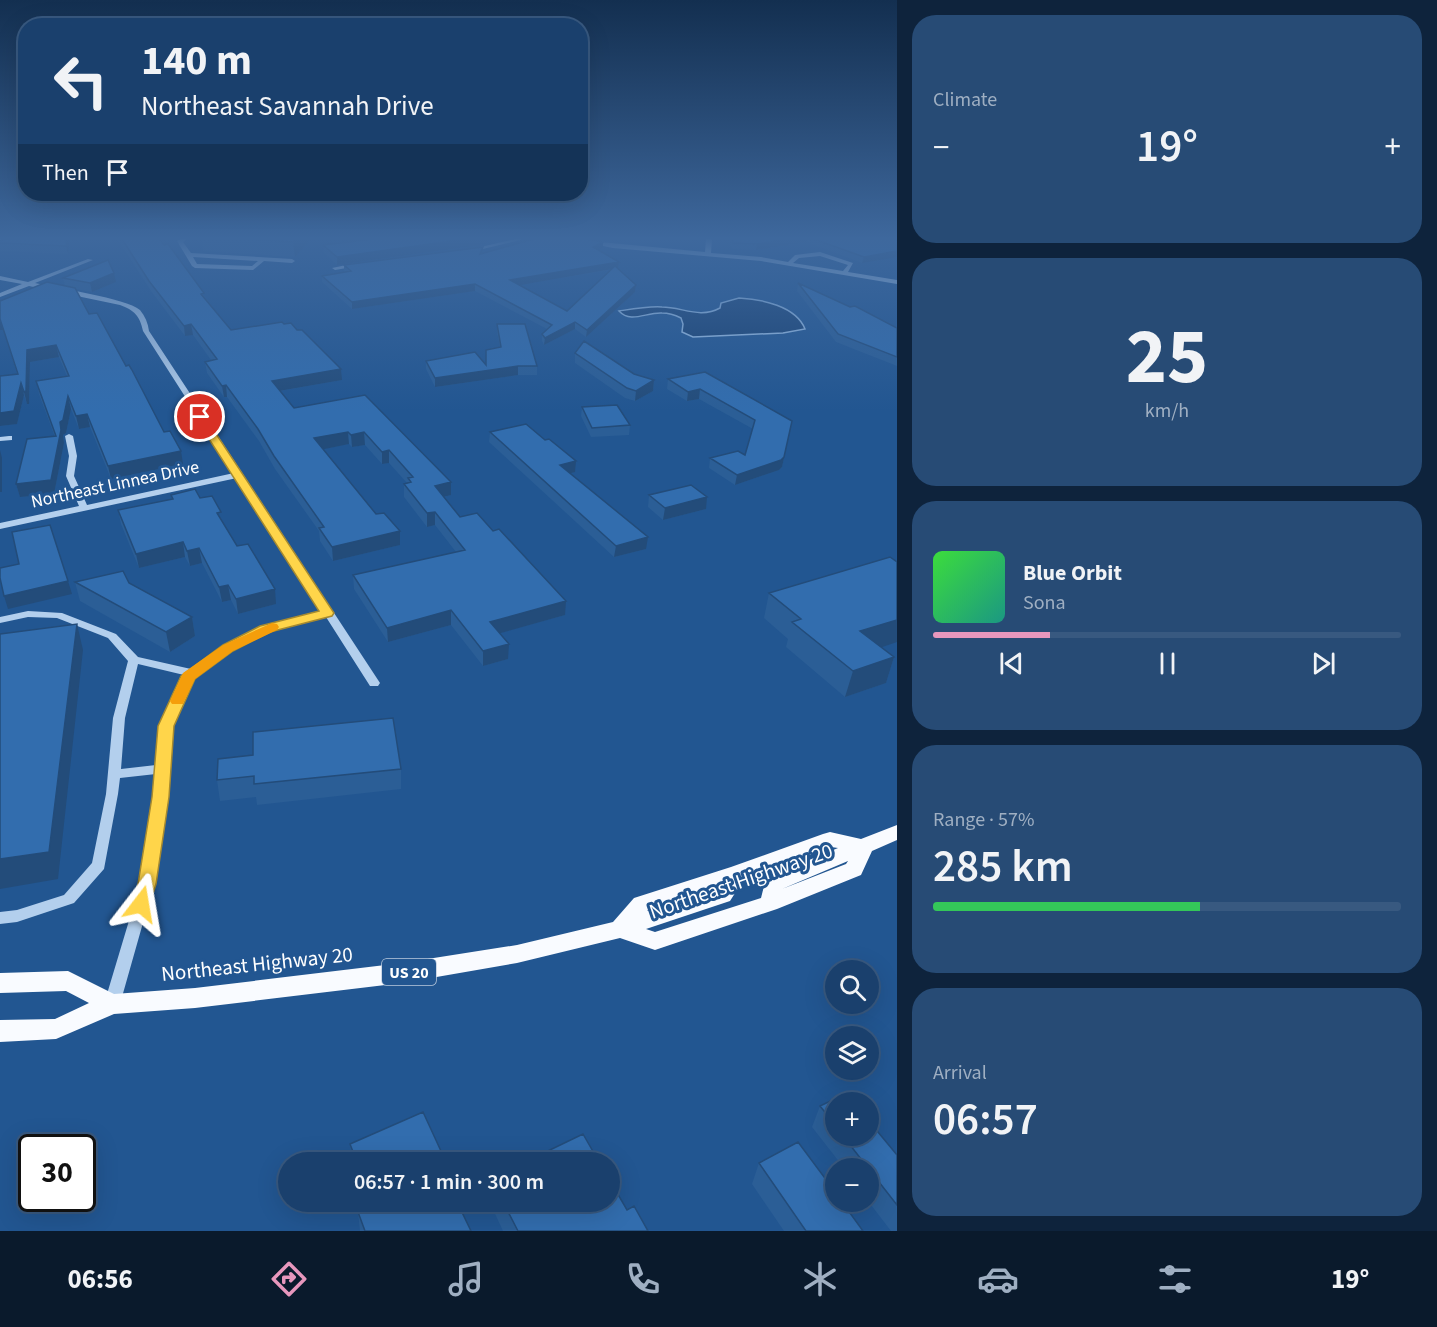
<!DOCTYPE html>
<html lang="en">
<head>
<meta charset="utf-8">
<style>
	:root { --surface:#1a406d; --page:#274b75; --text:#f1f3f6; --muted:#9fafc2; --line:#385980; --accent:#e797bd }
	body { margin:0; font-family:"Source Sans 3",sans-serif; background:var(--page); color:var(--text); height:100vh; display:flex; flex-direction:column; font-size:22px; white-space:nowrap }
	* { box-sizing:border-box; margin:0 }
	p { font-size:20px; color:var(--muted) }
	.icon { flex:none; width:33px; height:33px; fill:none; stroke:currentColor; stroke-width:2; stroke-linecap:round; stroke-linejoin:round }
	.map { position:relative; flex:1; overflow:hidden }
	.side { display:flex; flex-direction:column; gap:15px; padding:15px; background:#0e233c; width:540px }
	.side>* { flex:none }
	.hud { position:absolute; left:18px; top:18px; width:570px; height:183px; border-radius:24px; box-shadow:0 6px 24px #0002,0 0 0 2px var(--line); background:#1a406d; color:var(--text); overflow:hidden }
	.buttons { position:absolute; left:825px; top:960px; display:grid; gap:12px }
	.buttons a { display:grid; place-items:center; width:54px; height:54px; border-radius:50%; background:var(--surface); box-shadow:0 6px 24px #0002,0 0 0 2px var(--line); font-size:30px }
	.speed { position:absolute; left:18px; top:1134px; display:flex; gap:12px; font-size:30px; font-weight:700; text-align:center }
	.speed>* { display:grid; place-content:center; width:78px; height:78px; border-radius:50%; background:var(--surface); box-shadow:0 6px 24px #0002,0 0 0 2px var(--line); line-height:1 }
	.speed .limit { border:3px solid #111; border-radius:9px; background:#fff; color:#111 }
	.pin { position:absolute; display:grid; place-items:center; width:51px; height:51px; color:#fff; margin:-26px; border:3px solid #fff; border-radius:50%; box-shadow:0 2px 6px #0007 }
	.me { position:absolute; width:66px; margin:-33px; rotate:14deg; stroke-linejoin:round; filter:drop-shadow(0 0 4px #0008) }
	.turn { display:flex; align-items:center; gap:21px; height:126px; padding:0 24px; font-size:27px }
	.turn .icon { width:78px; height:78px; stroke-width:2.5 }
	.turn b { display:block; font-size:42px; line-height:51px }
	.then { display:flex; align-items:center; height:57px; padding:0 24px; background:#0003; gap:12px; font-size:22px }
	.big { font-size:45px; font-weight:600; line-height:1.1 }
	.side .widget { flex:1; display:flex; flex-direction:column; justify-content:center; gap:9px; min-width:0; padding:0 21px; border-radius:24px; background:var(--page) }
	.side .dial { align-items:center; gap:0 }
	.dial b { font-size:78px; line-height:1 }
	.song { display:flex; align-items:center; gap:18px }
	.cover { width:72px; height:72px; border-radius:9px; background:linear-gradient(135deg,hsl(120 70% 55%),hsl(170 70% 35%)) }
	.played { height:6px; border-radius:3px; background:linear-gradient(90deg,var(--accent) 25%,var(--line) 25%) }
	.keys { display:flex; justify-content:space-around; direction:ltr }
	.heat { display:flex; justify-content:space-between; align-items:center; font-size:33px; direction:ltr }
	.charge { height:9px; border-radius:4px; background:linear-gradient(90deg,#34c759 57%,var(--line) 0) }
	.trip { position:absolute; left:278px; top:1152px; width:342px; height:60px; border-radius:30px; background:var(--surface); box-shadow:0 6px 24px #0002,0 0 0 2px var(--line); font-weight:600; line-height:60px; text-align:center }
	.dock { display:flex; height:96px; justify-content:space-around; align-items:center; background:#0a1a2c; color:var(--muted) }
	.dock .icon { width:42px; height:42px }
	.dock .selected { color:var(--accent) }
	.dock b { font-size:27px; color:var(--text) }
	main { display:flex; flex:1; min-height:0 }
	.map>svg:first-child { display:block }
	.water { fill:#184070; stroke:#a7caee; stroke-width:1.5 }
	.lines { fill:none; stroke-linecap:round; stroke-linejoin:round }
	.minor { fill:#b3cfed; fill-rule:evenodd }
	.major { fill:#f9fbff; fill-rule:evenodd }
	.wall { fill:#2b5e96; fill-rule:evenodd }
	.shaded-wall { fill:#234c7a }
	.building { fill:#326dae; stroke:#234c7a; stroke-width:1.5 }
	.route { fill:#ffd54a; stroke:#a68a30; stroke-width:1.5 }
	.slow { fill:#f59e0b }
	.labels { text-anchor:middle; stroke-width:6; stroke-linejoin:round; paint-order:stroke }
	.shield { fill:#225691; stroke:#bdccde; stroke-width:1.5 }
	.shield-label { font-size:16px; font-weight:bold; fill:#fff }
	.street-label { font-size:18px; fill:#fff; stroke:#225691 }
	.near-street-label { font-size:21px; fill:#fff; stroke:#225691 }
</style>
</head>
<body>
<main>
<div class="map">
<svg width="897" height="1231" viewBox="0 0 897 1231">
	<rect width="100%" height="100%" fill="#225691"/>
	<path class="water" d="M739 298C761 299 796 306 805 329L783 333 693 337 682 332 683 324 681 318C675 315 668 313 662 313 646 312 631 324 619 311 632 309 649 306 662 307 682 307 700 319 720 308L721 303Z"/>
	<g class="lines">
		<path class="minor" d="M0 239H4L0 241Z
			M180 239H187L183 242 191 253 292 259 295 261 292 263 264 261 253 270 195 268 192 266 177 241ZM193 257 258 261 252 266 197 264Z
			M515 239H525L470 252 467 250Z
			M569 239 705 252 706 239H712L711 253 761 257 788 262 795 255 820 252 853 263 848 272 897 280V284L761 261 613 248ZM820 256 848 265 843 271 793 263 799 258Z
			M88 259 93 260 35 283C56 288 126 298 140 310 145 316 148 323 149 331L380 683 378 686H370L326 617 269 631 232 650 194 678 172 726 166 797 154 884 120 1004 118 1009 112 1011 106 1009 104 1004 140 884 156 774 120 778 118 794 104 869 74 903 17 922 0 924V912L17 910 64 895 92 863 106 794 113 718 128 661 108 638 57 618 28 617 0 623V617L28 611 62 613 116 634 138 657 191 669 224 646 261 627 322 611 237 478 0 529V523L79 506 66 476 69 456 65 436 69 434 73 436 77 456 74 476 87 505 234 473 143 331C140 316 134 310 120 305L29 286 0 297V293L22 284 0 280V276L28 282ZM138 664 184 675 160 726 156 765 121 769 125 718Z
			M356 263 359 265 358 266 335 270 332 268Z
			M9 436H12V440L0 441V437Z"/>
		<path class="major" d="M897 825V840L872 851 861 875 777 909 655 950 620 938 517 963 402 983 195 1008 114 1014 56 1039 0 1042V1020L55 1019 89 1003 66 991 0 993V973L68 971 114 994 195 988 402 963 517 945 613 922 634 898 731 867 823 834 830 832 861 839ZM831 847 838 848 766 878 761 898 655 932 646 929 730 901 744 879ZM848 861 846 864 782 889ZM717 888 716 889 647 911 648 910Z"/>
	</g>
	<path class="wall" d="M119 239H159L231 330 342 380 280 391 294 408 365 395 451 482V495L444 497 460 517 565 615 500 633 508 659 483 666 451 625 388 642 354 589 353 575 456 552 435 525 427 527 404 497V484L407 483 389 463 382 464 365 445 352 447 349 444 323 449 400 545 333 561 320 541 319 531 275 469 259 441 227 397H224L207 373 205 362 211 360 193 335 185 336 151 291 120 243Z
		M202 239H311L295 257 203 251Z
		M373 239H488L486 243 480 245 337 265 324 253 323 245Z
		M587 239H623L617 241Z
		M655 239H682L681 241Z
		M728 239H897L862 263 806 242 756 250 732 249Z
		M0 241 69 245 68 254 0 251Z
		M603 248 598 250 619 262 618 269 636 285 635 292 586 337 575 329 544 345 542 341V334L547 329 475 291 352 309 322 282V276L345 272 344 271V265ZM610 270 567 311 519 285Z
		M63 278 116 282 92 292 75 289 89 314 164 432 183 464 111 479 90 427 79 429 71 409 66 433 63 435 64 443 54 494 20 497 16 484 55 437 39 394 36 381 67 376 59 357 30 362 29 404H27L24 395 17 424 0 426V376L17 374 3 330H0V301L65 286Z
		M798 283 897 328V366L836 342 797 291Z
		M497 324 537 366V375H518L435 387 426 369V361L486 365 500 347 497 332Z
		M575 353 634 374 654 380 653 391 635 401 625 398 575 363Z
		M705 372 792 421 782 467 779 470 735 485 709 468 710 458 745 455 753 429 699 399 687 401 667 389 668 379Z
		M582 407 630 425 629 435 591 437 581 416Z
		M490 432 575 472 570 473 646 549 614 557 489 442Z
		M171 495 200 498 222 521 237 546 276 604 238 614 231 600 222 602 202 563 190 566 185 557 139 568 121 524 118 510 172 499Z
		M649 495 706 509 663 520 648 507Z
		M75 582 129 583 192 617 195 636 170 652 80 601Z
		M769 593 881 648 894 657 886 683 845 697 786 647 788 639 764 618Z
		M218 759 401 769V789L257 805 256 797 220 801 217 780Z
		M836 1102V1136H868L897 1155V1231H891L868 1201V1168H844L812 1127 820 1106Z
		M350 1144 446 1162H352Z
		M759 1163 863 1231H784L752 1184Z
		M365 1202H457L471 1231H360L358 1212 367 1208Z
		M491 1202H609L627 1210 648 1231H503L491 1205Z"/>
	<path class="shaded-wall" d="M67 239 69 245 68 254 66 246Z
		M296 239H311L295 257 293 242Z
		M466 239H488L486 243 480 245 337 265V257Z
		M789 239H806V242L756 250 757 244Z
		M603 242V248L592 253 593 247Z
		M897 251V257L862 263 864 257Z
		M619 262 618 268 509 287 510 280Z
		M114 273 116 282 92 292 90 283Z
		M475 284V291L352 309V302Z
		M636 285 635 292 586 337 587 330Z
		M0 320 3 330H0Z
		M575 322V329L544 345 545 338Z
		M191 324 193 335 185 336 184 326Z
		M56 345 59 357 30 362 29 404H27L24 392 27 350Z
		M518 366V375L435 387V378Z
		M341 369 342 380 273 392 272 381Z
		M654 380 653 391 635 401 636 391Z
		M21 383 24 395 17 424 0 426V413Z
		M226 385 227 397H224L222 386Z
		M700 389 699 399 687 401 688 392Z
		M68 396 71 409 66 433 63 435 64 443 54 494 20 497 16 484 51 480 60 422Z
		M87 414 90 427 79 429 76 416Z
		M792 421 782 467 779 470 735 485 737 475Z
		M348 432 349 444 315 451 314 438Z
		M364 432 365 445 352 447 351 435Z
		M0 450 2 458V492H0Z
		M389 450V463L382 464V452Z
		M181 451 183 464 111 479 108 466Z
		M576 461 575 472 560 476V465Z
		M451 482V495L435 499V486Z
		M707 497 706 509 663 520 665 508Z
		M435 512V525L427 527V513Z
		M400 531V545L333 561 332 547Z
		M648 537 646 549 614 557 616 546Z
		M183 542 185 557 139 568 136 554Z
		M199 548 202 563 190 566 187 551Z
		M68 581 72 594 8 609 4 596Z
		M228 585 231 600 222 602 219 587Z
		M275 589 276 604 238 614 236 599Z
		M566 601 565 615 490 636V622Z
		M451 610V625L388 642 387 628Z
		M192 617 195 636 170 652 166 632Z
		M897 620V642L853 657 860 631Z
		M77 624 83 650 58 879 0 889V859Z
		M509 644 508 659 483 666V651Z
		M894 657 886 683 845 697 853 671Z"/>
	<path class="building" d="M4 239H67L66 246 0 243V241Z
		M122 239H159L164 245 168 244 204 293 201 294 231 330 282 322 284 324 291 323 297 330H302L341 369 272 381 294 408 365 395 451 482 435 486 460 517 477 513 493 531 499 529 566 601 490 622 509 644 483 651 451 610 387 628 353 575 465 550 435 512 427 513 404 484 411 482 408 478 413 477 389 450 382 452 364 432 351 435 348 432 314 438 376 514 384 513 400 531 332 547 319 528 324 527 274 456 258 429 226 385 222 386 205 362 217 359 191 324 184 326 149 281Z
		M245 239H296L293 242Z
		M373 239H466L337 257 323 245Z
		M534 239H586L603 242 593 247 619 262 510 280 567 311 615 266 636 285 587 330 575 322 545 338 542 334 552 325 475 284 352 302 322 276 351 271 344 265 483 247 480 254Z
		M732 239H789L757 244 733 243Z
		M814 239H897V251L864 257Z
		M108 260 114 273 90 283 63 278Z
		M47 282 75 288 89 314 97 313 126 366 129 365 132 370 164 432 170 431 181 451 108 466 87 414 76 416 68 396 63 420 60 422 61 430 51 480 16 484 27 439 56 436 36 381 69 376 56 345 27 350 26 391 24 392 21 383 14 411 0 413V376L18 374 0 319V301Z
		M798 283 850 307 855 306 897 328V357L838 334Z
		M497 324H525L537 366H518L435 378 426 361 475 352 486 365V350L501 347Z
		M584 341 634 374 654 380 636 391 627 388 575 353Z
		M705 372 792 421 784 457 781 460 737 475 710 458 738 451 745 455 755 420 700 389 688 392 668 379Z
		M617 405 630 425 592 428 582 407Z
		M526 424 545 440 549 439 576 461 560 465 648 537 616 546 490 432Z
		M691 485 707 497 665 508 649 495Z
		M195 489 200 498 212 496 221 512 217 513 237 546 248 544 275 589 236 599 228 585 219 587 199 548 187 551 183 542 136 554 118 510 173 499 171 495Z
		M50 525 68 581 4 596 0 578V568L19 564 12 532Z
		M890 557 897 562V620L860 631 894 657 853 671 792 622 801 619 769 593Z
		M123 571 129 583 192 617 166 632 75 582Z
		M77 624 49 852 0 859V634Z
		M393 718 401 769 254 784V776L217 780 218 759 253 755V732Z
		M847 1093 855 1102H836V1126L820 1106Z
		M423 1112 446 1162H357L350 1144Z
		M868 1120 897 1155V1205L843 1136H868Z
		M583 1134 599 1162H525Z
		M798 1142 836 1193V1202H842L863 1231H806L759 1163Z
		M609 1179 627 1210 634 1206 648 1231H518L503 1202H609Z
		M372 1202H457L471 1231H365L358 1212 374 1205Z"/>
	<linearGradient id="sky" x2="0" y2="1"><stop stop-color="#132f50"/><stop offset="0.58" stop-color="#3e689d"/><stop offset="1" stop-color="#3e689d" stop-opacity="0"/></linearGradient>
	<rect width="897" height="411" fill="url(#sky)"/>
	<path class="route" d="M200 414 205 417 334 613 332 616 270 632 233 651 195 679 174 726 169 797 156 884 148 909 141 912 134 909 132 904 138 884 152 797 158 726 181 676 223 645 260 626 319 611 195 417Z"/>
	<path class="slow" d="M272 623 277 624 279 627 277 630 233 651 195 679 183 704H172L170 701 183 673 223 645Z"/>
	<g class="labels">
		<rect class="shield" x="382" y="959" width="54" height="26" rx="4.5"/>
		<g class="shield-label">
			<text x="409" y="978">US 20</text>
		</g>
		<g class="street-label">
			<text transform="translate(115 484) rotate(-12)" y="6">Northeast Linnea Drive</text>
		</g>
		<g class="near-street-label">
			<text transform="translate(741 881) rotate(-19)" y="7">Northeast Highway 20</text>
			<text transform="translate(257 964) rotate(-6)" y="7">Northeast Highway 20</text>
		</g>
	</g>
</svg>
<div class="buttons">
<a><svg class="icon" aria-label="search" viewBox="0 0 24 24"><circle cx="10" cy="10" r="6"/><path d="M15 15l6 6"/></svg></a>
<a><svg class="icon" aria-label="layers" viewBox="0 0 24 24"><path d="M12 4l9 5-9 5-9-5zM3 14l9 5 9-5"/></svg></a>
<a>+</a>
<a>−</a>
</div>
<div class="speed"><div class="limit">30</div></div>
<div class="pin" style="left:200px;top:417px;background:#d93025"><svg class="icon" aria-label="arrive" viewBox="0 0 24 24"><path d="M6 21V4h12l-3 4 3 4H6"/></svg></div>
<svg class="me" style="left:141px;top:904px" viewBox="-20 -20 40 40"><path d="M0-17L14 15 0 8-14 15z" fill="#ffd54a" stroke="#fff" stroke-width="4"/></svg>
<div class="trip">06:57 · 1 min · 300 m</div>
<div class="hud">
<div class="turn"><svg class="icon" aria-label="left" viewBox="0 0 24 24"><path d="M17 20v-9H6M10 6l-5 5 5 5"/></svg><div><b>140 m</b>Northeast Savannah Drive</div></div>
<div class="then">Then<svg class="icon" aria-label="arrive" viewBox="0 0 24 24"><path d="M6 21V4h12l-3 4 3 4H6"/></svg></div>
</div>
</div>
<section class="side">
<div class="widget"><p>Climate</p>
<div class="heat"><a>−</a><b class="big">19°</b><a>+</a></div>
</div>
<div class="widget dial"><b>25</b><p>km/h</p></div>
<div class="widget">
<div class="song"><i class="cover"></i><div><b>Blue Orbit</b><p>Sona</p></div></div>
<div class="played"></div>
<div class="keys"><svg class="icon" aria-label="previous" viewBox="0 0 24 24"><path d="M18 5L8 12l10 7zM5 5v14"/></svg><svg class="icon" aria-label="pause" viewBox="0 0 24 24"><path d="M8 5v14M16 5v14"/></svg><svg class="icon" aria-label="next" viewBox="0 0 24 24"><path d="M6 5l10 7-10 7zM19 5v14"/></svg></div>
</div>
<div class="widget"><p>Range · 57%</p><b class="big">285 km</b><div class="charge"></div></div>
<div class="widget"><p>Arrival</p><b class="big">06:57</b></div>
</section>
</main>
<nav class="dock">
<b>06:56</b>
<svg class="icon selected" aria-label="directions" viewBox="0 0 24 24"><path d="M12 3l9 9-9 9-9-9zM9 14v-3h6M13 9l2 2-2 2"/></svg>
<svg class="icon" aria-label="music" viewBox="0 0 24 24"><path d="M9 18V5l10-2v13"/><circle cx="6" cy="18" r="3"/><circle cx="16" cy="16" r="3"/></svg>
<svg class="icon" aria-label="phone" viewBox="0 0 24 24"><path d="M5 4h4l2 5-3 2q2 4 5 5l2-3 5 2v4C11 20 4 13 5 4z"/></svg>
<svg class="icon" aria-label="climate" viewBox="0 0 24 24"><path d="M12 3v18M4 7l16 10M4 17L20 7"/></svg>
<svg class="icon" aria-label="car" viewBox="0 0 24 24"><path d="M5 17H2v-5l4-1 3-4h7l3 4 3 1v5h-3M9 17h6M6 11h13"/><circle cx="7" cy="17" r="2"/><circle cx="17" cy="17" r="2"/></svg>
<svg class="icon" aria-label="filters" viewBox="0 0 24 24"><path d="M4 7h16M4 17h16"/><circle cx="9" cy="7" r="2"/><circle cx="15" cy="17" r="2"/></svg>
<b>19°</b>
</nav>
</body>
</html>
